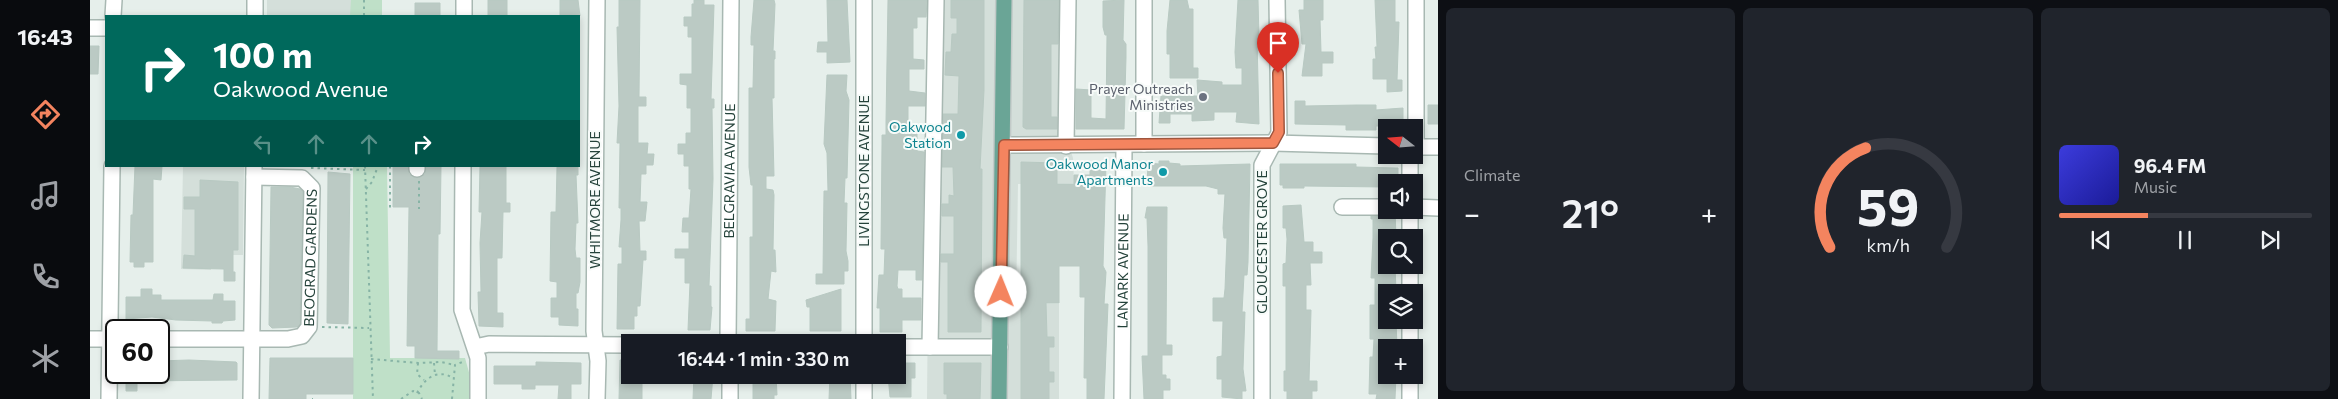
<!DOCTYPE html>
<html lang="en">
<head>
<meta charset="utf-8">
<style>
	:root { --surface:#171b24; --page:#20242c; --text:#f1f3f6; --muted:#9ea1a6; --line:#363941; --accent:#f4845f }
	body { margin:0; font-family:Commissioner,sans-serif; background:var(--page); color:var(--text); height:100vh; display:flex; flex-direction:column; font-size:19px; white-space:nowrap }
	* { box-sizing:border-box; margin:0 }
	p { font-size:16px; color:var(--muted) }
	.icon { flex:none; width:28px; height:28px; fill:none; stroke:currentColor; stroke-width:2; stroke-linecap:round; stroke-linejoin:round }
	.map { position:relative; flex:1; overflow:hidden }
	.side { display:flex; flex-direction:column; gap:8px; padding:8px; background:#0d0f14; width:900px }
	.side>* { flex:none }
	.top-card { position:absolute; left:15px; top:15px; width:475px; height:152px; border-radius:0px; box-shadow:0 2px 8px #0003; background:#00695c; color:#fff; overflow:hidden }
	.needle { width:32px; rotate:287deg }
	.controls { position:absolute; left:1288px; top:119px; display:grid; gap:10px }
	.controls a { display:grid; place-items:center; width:45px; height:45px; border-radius:0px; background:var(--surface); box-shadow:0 2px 8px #0003; font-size:25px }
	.speed { position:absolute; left:15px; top:319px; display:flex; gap:10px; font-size:25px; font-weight:700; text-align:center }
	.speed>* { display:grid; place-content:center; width:65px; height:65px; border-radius:50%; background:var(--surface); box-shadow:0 2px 8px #0003; line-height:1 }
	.speed .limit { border:2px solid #111; border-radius:8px; background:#fff; color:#111 }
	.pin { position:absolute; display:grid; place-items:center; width:42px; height:42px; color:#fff; margin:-51px -21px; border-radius:50% 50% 50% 0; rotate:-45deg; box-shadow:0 0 5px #0007 }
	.pin .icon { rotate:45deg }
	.me { position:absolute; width:55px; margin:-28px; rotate:1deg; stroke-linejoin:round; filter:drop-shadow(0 0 4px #0008) }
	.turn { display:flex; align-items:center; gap:18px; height:105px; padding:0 25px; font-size:22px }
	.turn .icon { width:65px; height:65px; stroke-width:2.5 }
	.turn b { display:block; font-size:35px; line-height:42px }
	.lanes { display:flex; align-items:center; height:48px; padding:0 25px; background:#0003; justify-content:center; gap:25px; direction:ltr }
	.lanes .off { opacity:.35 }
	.big { font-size:38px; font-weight:600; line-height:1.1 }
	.side .tile { flex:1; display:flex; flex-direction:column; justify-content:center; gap:8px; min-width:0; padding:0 18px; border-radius:8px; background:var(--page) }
	.side .dial { align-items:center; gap:0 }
	.dial svg { height:130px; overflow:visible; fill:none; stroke:var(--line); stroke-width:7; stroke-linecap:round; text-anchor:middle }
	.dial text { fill:var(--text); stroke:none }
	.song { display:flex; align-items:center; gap:15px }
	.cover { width:60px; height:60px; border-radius:8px; background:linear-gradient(135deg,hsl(240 70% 55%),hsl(240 70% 35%)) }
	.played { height:5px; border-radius:2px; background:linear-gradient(90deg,var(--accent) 35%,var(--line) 35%) }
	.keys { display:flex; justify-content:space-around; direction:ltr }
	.heat { display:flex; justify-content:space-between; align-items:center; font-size:28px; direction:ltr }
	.side .tiles { flex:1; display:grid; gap:8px; grid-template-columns:repeat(3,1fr) }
	.trip { position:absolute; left:531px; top:334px; width:285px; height:50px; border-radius:0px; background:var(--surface); box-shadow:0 2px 8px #0003; font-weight:600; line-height:50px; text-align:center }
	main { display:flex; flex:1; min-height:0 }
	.dock { display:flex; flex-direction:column; width:90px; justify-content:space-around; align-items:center; background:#090b0e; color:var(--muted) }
	.dock .icon { width:35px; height:35px }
	.dock .on { color:var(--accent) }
	.dock b { font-size:22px; color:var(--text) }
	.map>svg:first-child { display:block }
	.built { fill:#d4dfda }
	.green { fill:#bfe0c8 }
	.building { fill:#bbcac4; stroke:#b8c9c2 }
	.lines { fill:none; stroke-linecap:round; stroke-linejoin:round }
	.minor-casing { stroke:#a8b8b2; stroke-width:18 }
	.major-casing { stroke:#c2cac8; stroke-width:18 }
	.path { stroke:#86b3a5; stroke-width:2; stroke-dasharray:2.5 4; stroke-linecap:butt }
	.minor { stroke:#fff; stroke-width:15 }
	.major { stroke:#6aa596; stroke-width:15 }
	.route-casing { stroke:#9f563e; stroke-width:12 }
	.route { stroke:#f4845f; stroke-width:9 }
	.worship-dot { fill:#6b7280; stroke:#f7fbf9; stroke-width:2 }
	.culture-dot { fill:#0f9aa8; stroke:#f7fbf9; stroke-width:2 }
	.labels { text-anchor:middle; stroke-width:4; stroke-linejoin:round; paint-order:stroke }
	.worship-label { font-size:14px; fill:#5b616d; stroke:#f7fbf9; text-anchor:end }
	.culture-label { font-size:14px; fill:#0d838f; stroke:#f7fbf9; text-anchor:end }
	.street-label { font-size:14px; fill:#24423a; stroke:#f7fbf9 }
</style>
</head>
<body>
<main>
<nav class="dock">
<b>16:43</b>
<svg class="icon on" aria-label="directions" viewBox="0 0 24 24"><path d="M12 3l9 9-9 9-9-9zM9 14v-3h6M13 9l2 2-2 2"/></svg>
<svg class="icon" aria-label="music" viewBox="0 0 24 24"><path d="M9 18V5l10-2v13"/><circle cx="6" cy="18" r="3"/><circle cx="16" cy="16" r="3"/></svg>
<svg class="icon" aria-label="phone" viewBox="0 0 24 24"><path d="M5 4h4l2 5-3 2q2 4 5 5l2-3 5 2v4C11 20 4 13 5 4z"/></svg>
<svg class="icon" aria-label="climate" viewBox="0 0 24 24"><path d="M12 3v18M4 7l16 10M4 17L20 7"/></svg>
</nav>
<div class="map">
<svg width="1348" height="399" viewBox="0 0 1348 399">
	<rect width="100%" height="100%" fill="#e6efeb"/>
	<path class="built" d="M177 0H261V14L260 16H177Z
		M841 0H978L975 133 983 158 984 183 928 184 926 303 969 304V399H837Z
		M93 166H154L153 255H121V270L91 269Z"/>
	<path class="green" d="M261 0H292V16H260Z
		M263 166H297L300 358H375L380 376 379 399H263Z"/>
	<path class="building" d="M398 0H417V16H398Z
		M470 0H488L490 16H470Z
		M529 0H550L549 97H556V106H548V143H558L557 154H564L563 165H556V174H551L550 202H557L555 221H549L550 251H556V260H553L550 306H547V316H544V329H527L528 264H532V247H529L531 220V208H529L530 143H527L529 106 527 27H529Z
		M604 0H614V5H624L621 99H624V108H622L623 179 619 286H621V307H622L620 330H598L600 283H595V258H585V249H599V232H592L593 218H599L601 189H599V166H594V154H588V144H596V133H601V108H597V85L590 84V74H602V37H598V26H594V17H602V4H604Z
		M664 0H684L685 4 683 51H685V59H684V98H682L684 176H676V189L683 190 684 195 683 250H685L686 272 681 271 678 299 686 301 685 331H656V319H660V237H663V185H661L659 167V88H663L664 45H661V37Z
		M737 0H757L760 62 737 63V52H727L728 42H738Z
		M798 0H837L836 17H827V28H823V59L834 60V69H819V91L835 93V106H818V128H827V151L834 152 832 280H826V270H808L807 286 808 289H812V298H831V320H812V332H790V308H787L789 275H794L795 249H791L792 145V135H796V122Z
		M861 0H894V90L890 169H892L891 332H858V262H851V254H864V216H852V204H859V195L864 196 863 167H852L853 114H868L869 76 855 75 856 52H861L862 34H867V18H861Z
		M934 0H969L968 44H961V117H967V129H936L933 127Z
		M1034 0 1033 40 1036 44V57L1034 129H986V89L1001 90V118L1016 119 1017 35H1015L1013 27V1Z
		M1080 0H1097L1099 9H1103V68H1108V78H1080V54H1077V31Z
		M1148 0H1168L1169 39H1167L1169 124 1146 122 1147 112H1124V120L1102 121V114H1080V123H1069L1071 96H1108L1107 80 1132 82V85H1152V68H1146L1145 52Z
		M1214 0H1233V20H1230L1231 52H1243V63H1232V76H1212L1216 44H1212L1209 10H1214Z
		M1285 0H1305V22H1309L1307 80H1312V91L1297 92V79H1283V59H1286L1285 47H1287Z
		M325 3H350V16H325Z
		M0 46H9L8 74H0Z
		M737 75H757L756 91 759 100 757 178H755L754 203H757L756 251 758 261V271H754V284H726V274H733L734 191H738L737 153 734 144Z
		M1205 101H1215V106L1267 105H1286V110L1313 108V126H1286V130H1256V125L1205 124Z
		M1338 105H1348V124H1338Z
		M1069 161H1079V163L1090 164V166L1160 164 1158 262 1157 275H1154L1152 312H1155L1153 369 1156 391H1152V399L1132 397V379H1127V357L1132 356 1133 321H1123V298H1134L1135 289 1137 238H1134L1133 228 1135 194H1128V189L1116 186H1057L1058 163 1069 164Z
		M931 162 967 163V184H984V175H1000V164H1016L1013 266 1016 272 1014 304H1018L1014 399H997V378H994L995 297H990V266H969V303H956L957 337H964V347H959V372H964V382H959V399H931Z
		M1190 164H1266V167L1306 168H1308V182H1296V187L1214 186V188H1193V185H1190Z
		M45 166H72L71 180 63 179V262H54V267H44V262H40L41 215H43Z
		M303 166H318L319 174 327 178 335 174 336 166H351L350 234H348L347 351H369V359L325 358V346H317L319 207H303Z
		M390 166H416V203H420V212H413L412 258H407V313H413V327L389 326 388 292H391L390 243 392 212H389Z
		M467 167H488V175H486L488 223H486L485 249 486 258H490V282L488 293H486V309H488V326L469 325V317H461V298H467V282L460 281 461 212H466Z
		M238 172 260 174 258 324 237 323Z
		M110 180 148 182V250H143V272H145V281H134V269L93 268 94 255 105 256V209H94V197H110Z
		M181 187H200L210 189 213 192 210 324 207 327 182 328 179 325Z
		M1211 205 1214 242H1223V252H1232V263H1220L1221 285H1216V310H1221L1219 381H1227V391H1222V399H1197V391H1194V371H1196V286H1193V264L1196 263 1197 239 1196 228H1193V206Z
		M1057 207H1077L1076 345H1082V355H1072V375H1076V379H1080V390H1073V399H1054L1052 356H1058V246L1057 218H1055Z
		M1305 210 1306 238H1296V265H1305L1306 292H1296V320H1306L1307 348H1296V375H1306L1305 399H1286L1287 394H1279L1280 357H1283L1284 339H1280V305H1285V278H1281L1283 238V219H1281V216H1296Z
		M51 289H62V295H71V300H123L124 294H133V301H145V320L133 321 132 323H122V321L86 320 62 317 36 319V297H51Z
		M751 289V331H720V307H717L716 300Z
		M180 358H263V394H216V399H179Z
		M99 360 146 362 147 363V380L47 381V391H36V372H69V361Z
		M530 360H540V375H552V399H529Z
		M446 362 491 363V384H481V399H468L469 385H445V389H432V384H404V366H446Z
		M808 363H825V378H821V397H800L798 375H808Z
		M854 363H891L890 399H857V394H854Z
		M604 375H623L621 399H603Z
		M663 375H686L687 395H684V399H663Z
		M740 375H760L761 399H739Z"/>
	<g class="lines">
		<defs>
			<g id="minor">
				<path d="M507 0 504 331 508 361 507 399"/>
				<path d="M1326 0V147"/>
				<path d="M23 16 24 0"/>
				<path d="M165 16V0"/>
				<path d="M374 16V0"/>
				<path d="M0 28H16"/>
				<path d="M1054 144V0"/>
				<path d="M914 145 1183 143 1296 146"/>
				<path d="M976 146 978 0"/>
				<path d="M1324 147H1348"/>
				<path d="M1320 155V182"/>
				<path d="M373 166 372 310 388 358V399"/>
				<path d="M327 169V166"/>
				<path d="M1252 207H1296"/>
				<path d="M1324 207 1348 208"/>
				<path d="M1320 210V238"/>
				<path d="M1320 265V292"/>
				<path d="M1320 320V348"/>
				<path d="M0 339H26"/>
				<path id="s1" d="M69 339H198L212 336 219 327 222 188 212 178 164 177"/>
				<path id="s2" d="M638 342 641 0"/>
				<path d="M774 342V0"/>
				<path d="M385 347 399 344 540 345"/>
				<path d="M808 347H910"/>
				<path d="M840 347 846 0"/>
				<path d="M1320 375V399"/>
				<path d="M19 399 22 166"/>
				<path d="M161 399 164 166"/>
				<path d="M640 399V375"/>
				<path d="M774 399V375"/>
				<path id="s3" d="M1032 399 1034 145"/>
				<path d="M1172 399V165L1189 133 1187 0"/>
			</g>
			<path id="major" d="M909 399 914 0"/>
		</defs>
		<use href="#minor" class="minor-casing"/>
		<use href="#major" class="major-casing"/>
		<path class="path" d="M274 0V16
			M275 166 283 399
			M300 166V209
			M221 168 275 170
			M329 181V209
			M276 189 282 182 288 166
			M232 327 279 328
			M281 359 328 363 351 362 365 365
			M328 363 327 374 334 380
			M344 363 345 375
			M327 393C334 379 347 368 363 378
			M222 399H223
			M311 399 323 391 329 393 332 399
			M362 399 365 365 375 361"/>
		<use href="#minor" class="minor"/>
		<use href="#major" class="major"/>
	</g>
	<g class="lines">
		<defs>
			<path id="route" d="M911 292 914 145 1183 143 1189 132 1188 73"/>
		</defs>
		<use href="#route" class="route-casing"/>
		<use href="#route" class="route"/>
	</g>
	<circle class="worship-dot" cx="1113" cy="97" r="5"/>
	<g class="culture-dot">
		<circle cx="871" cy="135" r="5"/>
		<circle cx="1073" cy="172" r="5"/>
	</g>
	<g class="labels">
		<g class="worship-label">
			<text x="1103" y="94">Prayer Outreach<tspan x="1103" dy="16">Ministries</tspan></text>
		</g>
		<g class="culture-label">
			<text x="861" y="132">Oakwood<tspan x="861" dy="16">Station</tspan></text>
			<text x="1063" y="169">Oakwood Manor<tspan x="1063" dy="16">Apartments</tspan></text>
		</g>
		<g class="street-label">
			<text dy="5" stroke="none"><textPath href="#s2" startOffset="171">BELGRAVIA AVENUE</textPath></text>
			<text transform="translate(774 171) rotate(-90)" y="5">LIVINGSTONE AVENUE</text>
			<text transform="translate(505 200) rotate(-90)" y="5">WHITMORE AVENUE</text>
			<text transform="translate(1172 242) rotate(-90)" y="5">GLOUCESTER GROVE</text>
			<text dy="5" stroke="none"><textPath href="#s1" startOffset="224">BEOGRAD GARDENS</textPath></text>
			<text dy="5" stroke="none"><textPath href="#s3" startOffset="128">LANARK AVENUE</textPath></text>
		</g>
	</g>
</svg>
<div class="controls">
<a><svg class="needle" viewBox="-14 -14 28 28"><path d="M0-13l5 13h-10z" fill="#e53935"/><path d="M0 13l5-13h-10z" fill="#9ea1a6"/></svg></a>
<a><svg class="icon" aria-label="sound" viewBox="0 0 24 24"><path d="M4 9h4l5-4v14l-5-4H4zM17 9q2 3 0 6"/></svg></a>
<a><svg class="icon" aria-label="search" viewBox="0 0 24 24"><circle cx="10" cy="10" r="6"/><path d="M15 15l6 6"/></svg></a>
<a><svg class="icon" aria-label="layers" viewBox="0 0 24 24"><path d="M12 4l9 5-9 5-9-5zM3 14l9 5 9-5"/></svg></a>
<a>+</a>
</div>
<div class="speed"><div class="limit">60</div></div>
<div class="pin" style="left:1188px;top:73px;background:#d93025"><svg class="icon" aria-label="arrive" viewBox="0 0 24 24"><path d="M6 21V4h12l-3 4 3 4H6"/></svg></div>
<svg class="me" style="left:911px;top:292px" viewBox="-20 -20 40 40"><circle r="19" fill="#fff"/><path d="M0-13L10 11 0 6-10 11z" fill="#f4845f"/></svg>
<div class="trip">16:44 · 1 min · 330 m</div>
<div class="top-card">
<div class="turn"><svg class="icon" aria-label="right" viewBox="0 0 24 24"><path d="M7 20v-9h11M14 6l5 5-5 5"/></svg><div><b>100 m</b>Oakwood Avenue</div></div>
<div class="lanes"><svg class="icon off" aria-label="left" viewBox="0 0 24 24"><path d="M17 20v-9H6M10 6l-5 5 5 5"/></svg><svg class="icon off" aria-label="ahead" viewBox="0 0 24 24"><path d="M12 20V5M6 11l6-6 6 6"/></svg><svg class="icon off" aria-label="ahead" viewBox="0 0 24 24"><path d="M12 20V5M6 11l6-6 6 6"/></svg><svg class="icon" aria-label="right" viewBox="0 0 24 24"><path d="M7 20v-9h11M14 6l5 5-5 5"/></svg></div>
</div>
</div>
<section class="side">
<div class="tiles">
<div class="tile"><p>Climate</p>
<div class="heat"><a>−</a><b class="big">21°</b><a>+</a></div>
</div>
<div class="tile dial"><svg viewBox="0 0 100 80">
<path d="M14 69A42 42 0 1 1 86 69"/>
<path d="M14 69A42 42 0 0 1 36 8" stroke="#f4845f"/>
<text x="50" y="56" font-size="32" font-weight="700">59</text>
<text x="50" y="72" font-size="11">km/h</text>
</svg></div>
<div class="tile">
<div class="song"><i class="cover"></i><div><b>96.4 FM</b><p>Music</p></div></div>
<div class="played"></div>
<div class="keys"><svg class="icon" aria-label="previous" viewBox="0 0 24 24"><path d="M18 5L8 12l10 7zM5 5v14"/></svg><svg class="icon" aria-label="pause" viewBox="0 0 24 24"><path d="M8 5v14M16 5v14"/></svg><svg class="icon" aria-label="next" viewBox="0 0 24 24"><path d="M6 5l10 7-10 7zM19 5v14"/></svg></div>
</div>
</div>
</section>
</main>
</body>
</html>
